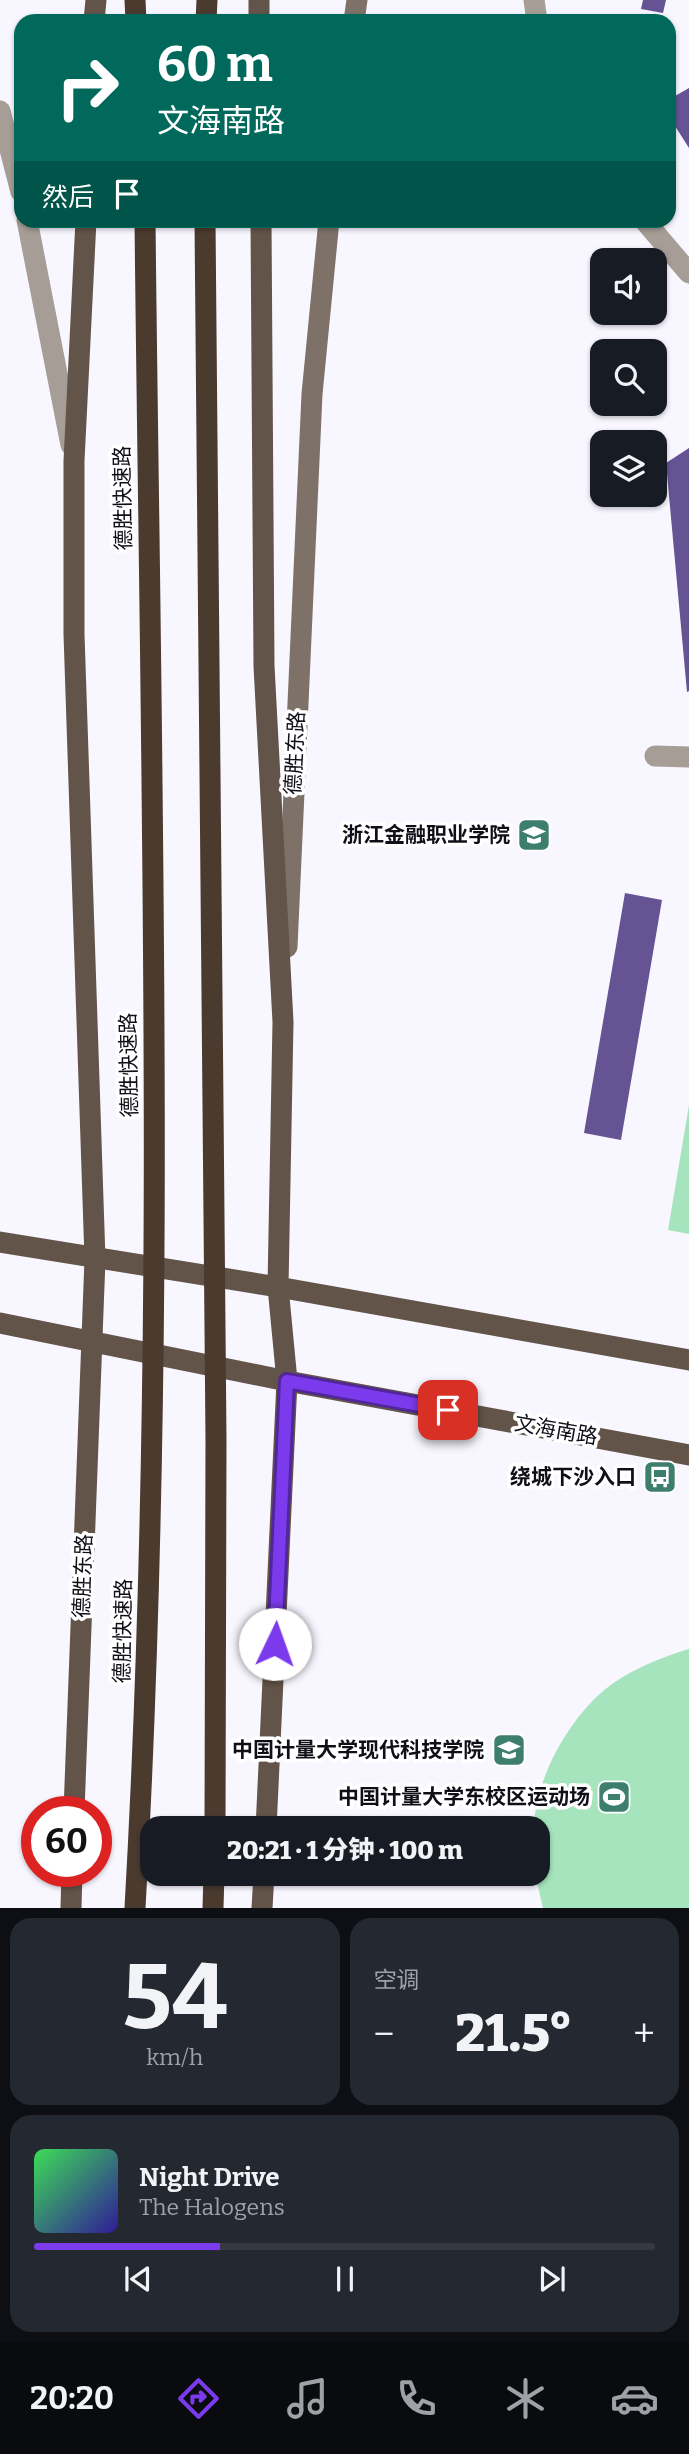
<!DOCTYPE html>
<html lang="zh">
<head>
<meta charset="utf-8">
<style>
	:root { --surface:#171b24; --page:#242831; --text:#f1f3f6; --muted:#9ea1a6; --line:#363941; --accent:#7c3aed }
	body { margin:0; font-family:Bitter,"Noto Sans SC",serif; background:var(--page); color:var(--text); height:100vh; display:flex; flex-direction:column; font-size:26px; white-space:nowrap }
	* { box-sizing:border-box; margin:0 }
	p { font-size:23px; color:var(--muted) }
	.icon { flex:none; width:38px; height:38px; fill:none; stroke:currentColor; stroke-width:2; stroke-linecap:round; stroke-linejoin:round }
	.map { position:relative; height:1908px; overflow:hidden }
	.panel { display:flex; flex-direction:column; gap:10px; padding:10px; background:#0d0f14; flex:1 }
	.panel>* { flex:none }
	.hud { position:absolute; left:14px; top:14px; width:662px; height:214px; border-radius:21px; box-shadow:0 2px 5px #0004; background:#00695c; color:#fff; overflow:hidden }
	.buttons { position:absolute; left:590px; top:248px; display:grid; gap:14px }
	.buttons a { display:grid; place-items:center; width:77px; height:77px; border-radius:14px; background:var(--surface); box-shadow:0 2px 5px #0004; font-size:35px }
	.speed { position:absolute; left:21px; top:1796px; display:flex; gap:14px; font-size:35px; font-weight:700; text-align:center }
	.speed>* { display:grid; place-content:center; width:91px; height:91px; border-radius:50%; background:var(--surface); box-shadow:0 2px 5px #0004; line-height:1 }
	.speed .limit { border:10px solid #d22; background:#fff; color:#111 }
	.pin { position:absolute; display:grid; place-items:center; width:60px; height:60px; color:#fff; margin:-30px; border-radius:14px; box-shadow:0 4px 10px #0006 }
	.me { position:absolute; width:77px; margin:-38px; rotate:3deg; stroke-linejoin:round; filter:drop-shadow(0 0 5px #0008) }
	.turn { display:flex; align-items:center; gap:24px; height:147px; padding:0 28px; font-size:32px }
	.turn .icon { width:91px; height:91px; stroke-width:2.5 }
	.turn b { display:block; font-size:49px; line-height:60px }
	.then { display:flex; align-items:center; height:66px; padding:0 28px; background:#0003; gap:14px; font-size:26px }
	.big { font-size:52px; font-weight:800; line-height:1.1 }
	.panel .card { flex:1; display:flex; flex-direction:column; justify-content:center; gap:10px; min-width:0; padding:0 24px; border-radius:21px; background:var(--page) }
	.panel .dial { align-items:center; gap:0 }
	.dial b { font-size:91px; line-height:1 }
	.song { display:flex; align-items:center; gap:21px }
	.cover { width:84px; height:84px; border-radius:10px; background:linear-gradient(135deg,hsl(130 70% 55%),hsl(250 70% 35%)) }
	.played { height:7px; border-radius:4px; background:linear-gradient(90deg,var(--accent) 30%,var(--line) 30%) }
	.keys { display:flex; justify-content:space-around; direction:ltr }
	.heat { display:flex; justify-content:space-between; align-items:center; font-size:38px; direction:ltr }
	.panel .tiles { flex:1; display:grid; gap:10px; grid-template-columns:1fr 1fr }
	.card:last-child { grid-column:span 2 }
	.trip { position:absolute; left:140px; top:1816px; width:410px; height:70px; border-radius:21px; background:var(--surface); box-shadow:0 2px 5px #0004; font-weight:800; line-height:70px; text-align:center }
	.dock { display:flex; height:112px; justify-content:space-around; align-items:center; background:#090b0e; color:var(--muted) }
	.dock .icon { width:49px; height:49px }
	.dock .active { color:var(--accent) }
	.dock b { font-size:32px; color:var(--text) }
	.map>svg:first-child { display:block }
	.green { fill:#a5e4bc }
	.building { fill:#655394 }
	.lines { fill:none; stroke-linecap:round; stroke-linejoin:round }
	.street { stroke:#a69d96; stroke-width:21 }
	.secondary { stroke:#7e7268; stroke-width:21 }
	.primary { stroke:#625448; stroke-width:21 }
	.highway { stroke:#4b3a2e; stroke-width:21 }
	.route-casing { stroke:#51269a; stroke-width:18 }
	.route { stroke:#7c3aed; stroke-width:12 }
	.labels { text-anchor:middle; stroke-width:7; stroke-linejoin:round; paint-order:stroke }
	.street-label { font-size:21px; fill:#100e16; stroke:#fff }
	.poi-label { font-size:21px; font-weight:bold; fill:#100e16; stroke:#fff; text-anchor:end }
</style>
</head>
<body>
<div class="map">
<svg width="689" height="1908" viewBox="0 0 689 1908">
	<rect width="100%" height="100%" fill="#f8f6ff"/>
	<path class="green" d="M689 1105V1234L668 1230Z
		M689 1649V1908H543L535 1874H537V1829H534C534 1778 573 1710 615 1682 639 1666 663 1657 689 1649Z"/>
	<path class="building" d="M643 0H666L663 13 641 9Z
		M689 88V148L668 115V100Z
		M689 448V691L687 692 666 463Z
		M625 893 662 900 621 1140 584 1133Z"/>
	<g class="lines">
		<path class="street" d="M534 0 537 21
			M0 111 21 192
			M27 220 71 445
			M644 220 689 273
			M655 756 689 757"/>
		<path class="secondary" d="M354 21 357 0
			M287 947 312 394 329 220"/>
		<path class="primary" d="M259 0V21
			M94 21 96 0
			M261 220 264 666 283 1022 278 1287 287 1381 266 1829
			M0 1242 278 1287 689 1360
			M0 1323 287 1381 689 1455
			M74 1811 95 1259 74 634V461L86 220
			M71 1908 72 1871
			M262 1908 264 1874"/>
		<path class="highway" d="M135 0 136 21
			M206 21 207 0
			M205 220 216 1439 215 1829
			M135 1908C167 1346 151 783 145 220
			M213 1908 214 1874"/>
	</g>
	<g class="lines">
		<defs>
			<path id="route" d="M275 1644 287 1381 448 1410"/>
		</defs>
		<use href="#route" class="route-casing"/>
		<use href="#route" class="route"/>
	</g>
	<defs>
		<symbol id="university-square" viewBox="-11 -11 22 22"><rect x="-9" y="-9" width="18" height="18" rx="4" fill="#3e7e6d" stroke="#fff"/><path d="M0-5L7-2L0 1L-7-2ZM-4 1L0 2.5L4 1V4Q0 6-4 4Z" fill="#fff"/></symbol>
		<symbol id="bus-square" viewBox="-11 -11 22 22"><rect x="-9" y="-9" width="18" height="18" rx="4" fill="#3e7e6d" stroke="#fff"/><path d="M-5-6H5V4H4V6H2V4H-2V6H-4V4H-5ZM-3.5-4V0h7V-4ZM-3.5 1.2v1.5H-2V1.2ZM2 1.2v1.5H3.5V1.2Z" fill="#fff"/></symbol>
		<symbol id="stadium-square" viewBox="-11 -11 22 22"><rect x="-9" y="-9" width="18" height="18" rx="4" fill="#3e7e6d" stroke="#fff"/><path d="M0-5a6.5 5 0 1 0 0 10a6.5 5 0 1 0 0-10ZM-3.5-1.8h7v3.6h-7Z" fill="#fff"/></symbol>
	</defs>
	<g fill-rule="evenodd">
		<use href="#university-square" x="515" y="816" width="38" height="38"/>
		<use href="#bus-square" x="641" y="1458" width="38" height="38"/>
		<use href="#university-square" x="490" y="1731" width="38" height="38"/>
		<use href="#stadium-square" x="595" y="1778" width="38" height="38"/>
	</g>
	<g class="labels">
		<g class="street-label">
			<text transform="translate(123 498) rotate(-91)" y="7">德胜快速路</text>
			<text transform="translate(295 753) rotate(-87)" y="7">德胜东路</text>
			<text transform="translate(129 1065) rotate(-91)" y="7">德胜快速路</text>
			<text transform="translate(556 1430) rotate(10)" y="7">文海南路</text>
			<text transform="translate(83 1576) rotate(-88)" y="7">德胜东路</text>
			<text transform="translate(123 1631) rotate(-89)" y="7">德胜快速路</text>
		</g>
		<g class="poi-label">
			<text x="510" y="842">浙江金融职业学院</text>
			<text x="636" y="1484">绕城下沙入口</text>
			<text x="484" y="1757">中国计量大学现代科技学院</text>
			<text x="590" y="1804">中国计量大学东校区运动场</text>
		</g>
	</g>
</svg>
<div class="buttons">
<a><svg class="icon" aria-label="sound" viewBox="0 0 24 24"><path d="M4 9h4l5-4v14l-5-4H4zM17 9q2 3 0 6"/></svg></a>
<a><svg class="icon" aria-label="search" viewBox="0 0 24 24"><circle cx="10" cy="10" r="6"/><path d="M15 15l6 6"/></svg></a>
<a><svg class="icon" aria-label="layers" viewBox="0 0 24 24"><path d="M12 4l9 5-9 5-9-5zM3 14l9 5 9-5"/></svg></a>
</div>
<div class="speed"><div class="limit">60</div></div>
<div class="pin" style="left:448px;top:1410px;background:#d93025"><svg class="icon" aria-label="arrive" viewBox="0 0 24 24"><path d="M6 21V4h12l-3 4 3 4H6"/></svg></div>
<svg class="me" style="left:275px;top:1644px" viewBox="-20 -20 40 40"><circle r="19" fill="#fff"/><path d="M0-13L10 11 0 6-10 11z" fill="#7c3aed"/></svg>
<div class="trip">20:21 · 1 分钟 · 100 m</div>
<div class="hud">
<div class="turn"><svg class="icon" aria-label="right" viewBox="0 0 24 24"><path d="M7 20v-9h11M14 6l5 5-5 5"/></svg><div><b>60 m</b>文海南路</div></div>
<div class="then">然后<svg class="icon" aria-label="arrive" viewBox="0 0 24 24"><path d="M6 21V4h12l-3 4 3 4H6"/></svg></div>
</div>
</div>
<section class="panel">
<div class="tiles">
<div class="card dial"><b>54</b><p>km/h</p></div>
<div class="card"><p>空调</p>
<div class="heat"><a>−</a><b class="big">21.5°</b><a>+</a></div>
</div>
<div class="card">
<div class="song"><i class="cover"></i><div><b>Night Drive</b><p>The Halogens</p></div></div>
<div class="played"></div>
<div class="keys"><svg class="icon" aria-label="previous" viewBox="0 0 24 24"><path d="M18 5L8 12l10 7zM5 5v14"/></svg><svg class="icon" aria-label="pause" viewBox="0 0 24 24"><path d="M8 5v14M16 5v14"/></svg><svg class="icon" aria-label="next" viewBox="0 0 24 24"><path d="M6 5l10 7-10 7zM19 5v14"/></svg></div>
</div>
</div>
</section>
<nav class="dock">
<b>20:20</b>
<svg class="icon active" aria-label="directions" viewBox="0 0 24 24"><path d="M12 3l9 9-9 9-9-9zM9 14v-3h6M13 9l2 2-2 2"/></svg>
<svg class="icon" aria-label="music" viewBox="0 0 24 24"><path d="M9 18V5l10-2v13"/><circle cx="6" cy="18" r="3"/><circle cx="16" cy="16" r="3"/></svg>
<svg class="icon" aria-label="phone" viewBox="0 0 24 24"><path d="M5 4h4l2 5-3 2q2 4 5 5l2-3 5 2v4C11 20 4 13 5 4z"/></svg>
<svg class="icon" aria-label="climate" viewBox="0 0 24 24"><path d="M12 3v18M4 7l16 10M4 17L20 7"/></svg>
<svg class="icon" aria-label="car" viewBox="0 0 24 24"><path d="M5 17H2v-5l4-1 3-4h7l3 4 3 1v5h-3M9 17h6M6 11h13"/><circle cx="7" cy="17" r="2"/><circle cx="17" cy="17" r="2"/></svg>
</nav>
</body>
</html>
